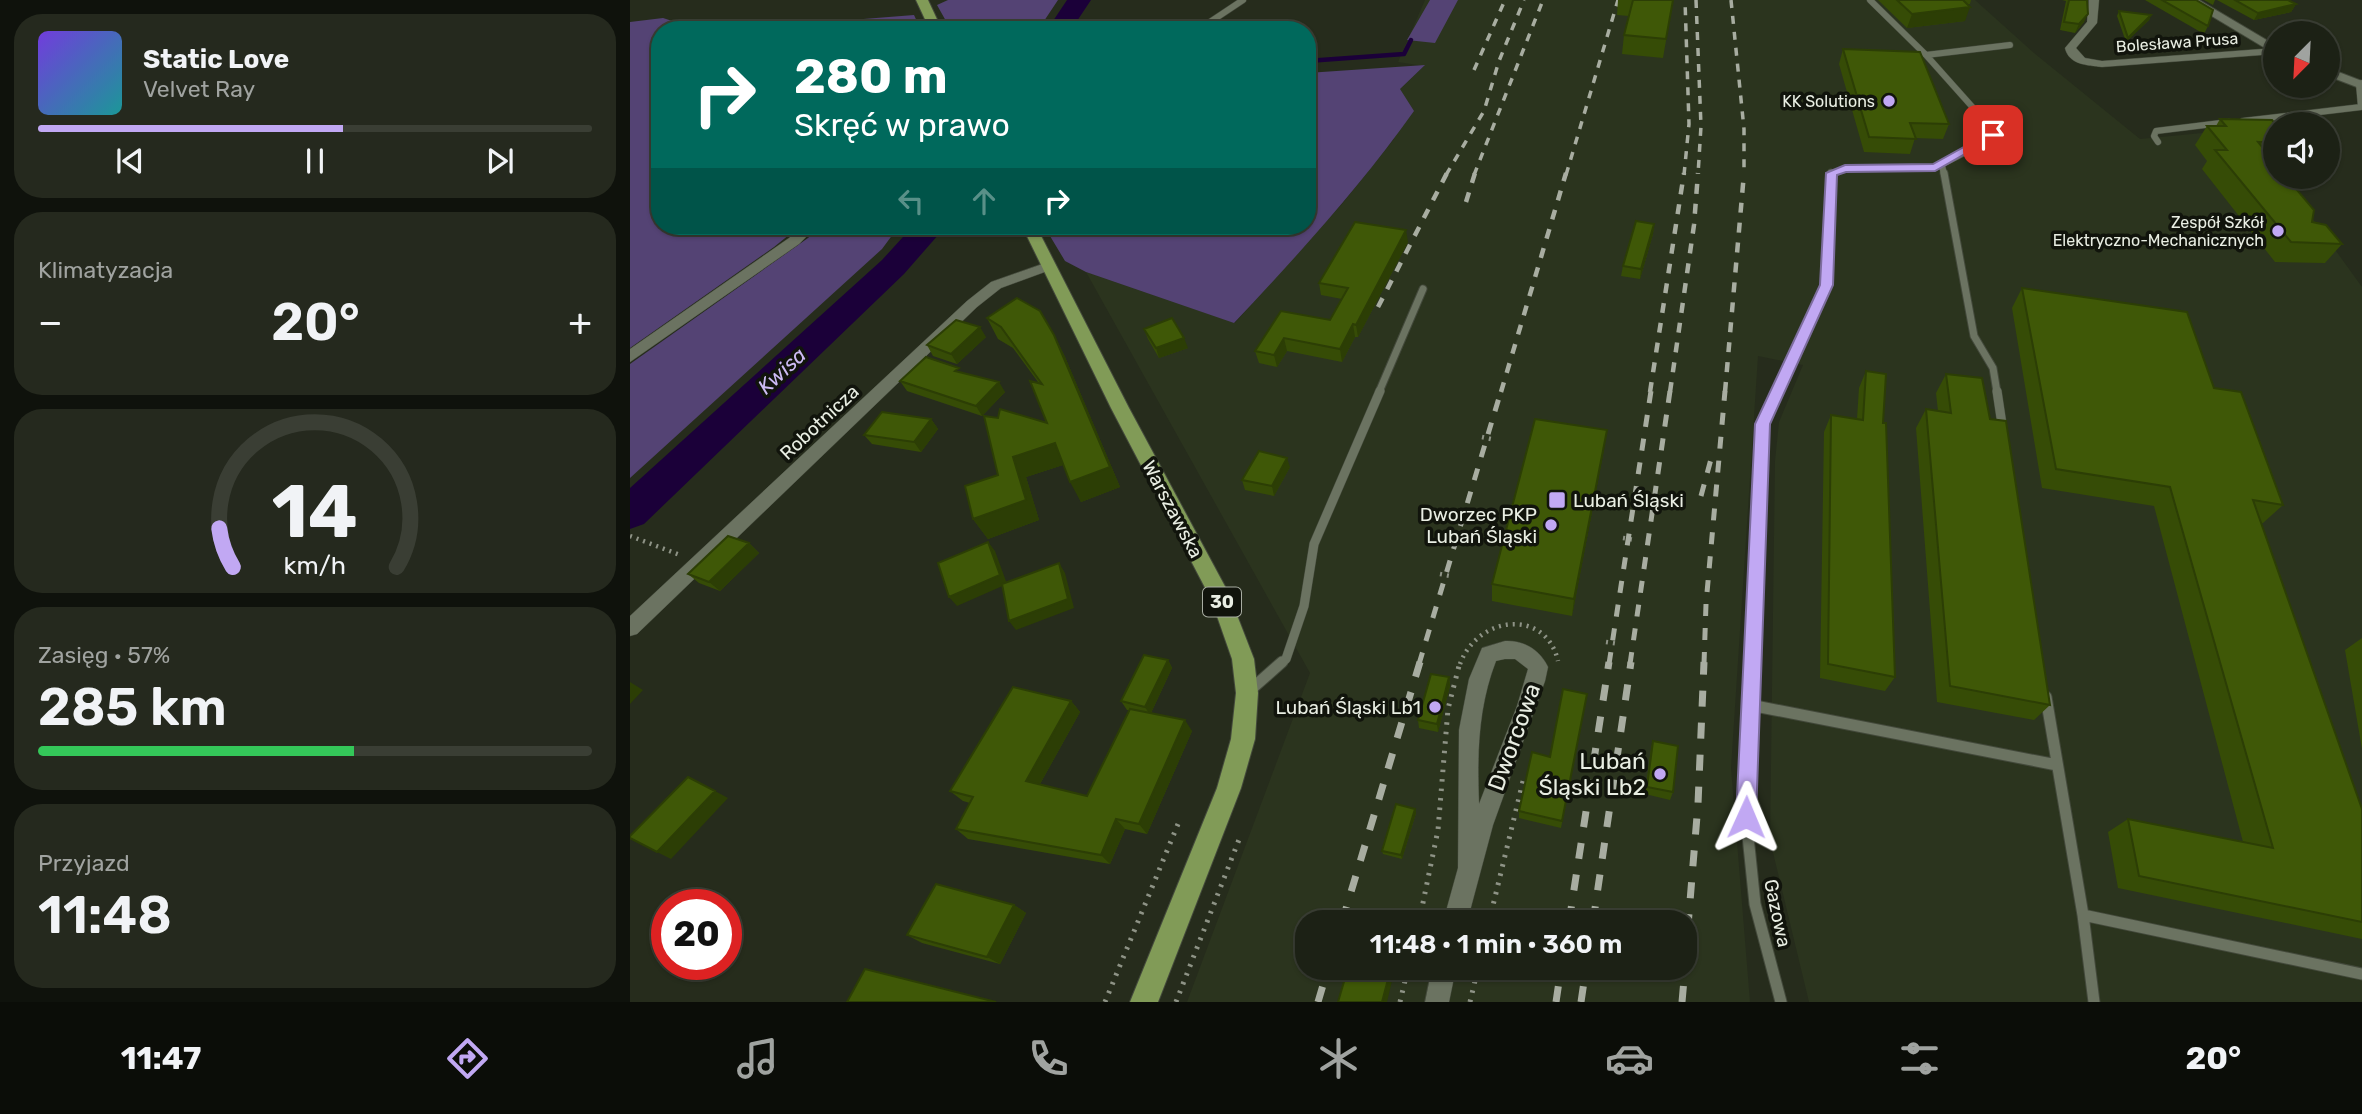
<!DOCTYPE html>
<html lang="pl">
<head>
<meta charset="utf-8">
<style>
	:root { --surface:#1c2115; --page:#25291e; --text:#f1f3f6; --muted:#a0a3a0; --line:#3a3e34; --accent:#c1a8f3 }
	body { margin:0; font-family:Rubik,sans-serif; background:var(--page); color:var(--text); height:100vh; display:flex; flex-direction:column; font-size:26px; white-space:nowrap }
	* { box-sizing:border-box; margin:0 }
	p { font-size:23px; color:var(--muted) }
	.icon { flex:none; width:38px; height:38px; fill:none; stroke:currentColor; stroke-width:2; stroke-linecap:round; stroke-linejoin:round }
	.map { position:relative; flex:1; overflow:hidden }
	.side { display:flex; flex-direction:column; gap:14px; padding:14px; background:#0f120c; width:630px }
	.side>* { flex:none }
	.guide { position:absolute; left:21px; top:21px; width:665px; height:214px; border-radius:28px; box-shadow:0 2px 5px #0004,0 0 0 2px var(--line); background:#00695c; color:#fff; overflow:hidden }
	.needle { width:46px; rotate:204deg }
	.tools { position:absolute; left:1633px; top:21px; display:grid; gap:14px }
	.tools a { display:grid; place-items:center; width:77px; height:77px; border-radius:50%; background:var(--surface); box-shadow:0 2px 5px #0004,0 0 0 2px var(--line); font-size:35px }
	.speed { position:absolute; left:21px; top:889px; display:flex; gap:14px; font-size:35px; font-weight:700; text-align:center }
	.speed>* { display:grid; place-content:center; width:91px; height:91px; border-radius:50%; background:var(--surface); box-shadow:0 2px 5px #0004,0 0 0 2px var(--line); line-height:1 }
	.speed .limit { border:10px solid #d22; background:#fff; color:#111 }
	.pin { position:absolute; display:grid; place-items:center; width:60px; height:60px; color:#fff; margin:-30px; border-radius:14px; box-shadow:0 4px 10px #0006 }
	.me { position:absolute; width:77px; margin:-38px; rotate:1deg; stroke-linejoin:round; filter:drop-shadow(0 0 5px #0008) }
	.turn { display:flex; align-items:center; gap:24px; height:147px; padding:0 28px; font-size:32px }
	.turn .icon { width:91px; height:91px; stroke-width:2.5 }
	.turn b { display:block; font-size:49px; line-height:60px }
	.lanes { display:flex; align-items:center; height:66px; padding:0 28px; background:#0003; justify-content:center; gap:35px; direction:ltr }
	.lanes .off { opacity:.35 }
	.big { font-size:52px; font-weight:600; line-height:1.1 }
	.side .card { flex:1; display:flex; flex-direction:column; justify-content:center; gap:10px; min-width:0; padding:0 24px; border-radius:28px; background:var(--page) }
	.side .dial { align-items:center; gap:0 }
	.dial svg { height:182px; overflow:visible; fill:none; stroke:var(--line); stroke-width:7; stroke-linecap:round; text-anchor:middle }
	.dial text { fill:var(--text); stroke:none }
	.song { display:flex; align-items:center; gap:21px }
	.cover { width:84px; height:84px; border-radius:10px; background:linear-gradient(135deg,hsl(260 70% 55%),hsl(180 70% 35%)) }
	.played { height:7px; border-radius:4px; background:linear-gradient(90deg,var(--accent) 55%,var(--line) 55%) }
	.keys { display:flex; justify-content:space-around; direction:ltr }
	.heat { display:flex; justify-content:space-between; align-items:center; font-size:38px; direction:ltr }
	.charge { height:10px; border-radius:5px; background:linear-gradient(90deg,#34c759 57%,var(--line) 0) }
	.trip { position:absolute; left:665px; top:910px; width:402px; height:70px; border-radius:28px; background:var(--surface); box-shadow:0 2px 5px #0004,0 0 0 2px var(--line); font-weight:600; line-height:70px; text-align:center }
	.tab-bar { display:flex; height:112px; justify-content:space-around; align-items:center; background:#0b0d08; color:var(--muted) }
	.tab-bar .icon { width:49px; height:49px }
	.tab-bar .active { color:var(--accent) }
	.tab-bar b { font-size:32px; color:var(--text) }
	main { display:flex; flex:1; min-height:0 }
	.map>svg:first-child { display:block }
	.built { fill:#2b341e; fill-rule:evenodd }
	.green { fill:#544374 }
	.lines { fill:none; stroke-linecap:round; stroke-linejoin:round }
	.stream { stroke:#1b0039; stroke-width:4.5 }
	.river { fill:#1b0039; fill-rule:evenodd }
	.service-far3-casing { stroke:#43493b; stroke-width:7 }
	.service-far2-casing { stroke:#43493b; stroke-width:9 }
	.service-far1-casing { stroke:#43493b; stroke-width:10 }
	.service-casing { stroke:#43493b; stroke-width:13 }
	.minor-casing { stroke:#43493b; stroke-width:1 }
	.secondary-casing { stroke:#43493b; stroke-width:2 }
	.primary-casing { stroke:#43493b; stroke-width:2 }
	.path-far1 { stroke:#8e9386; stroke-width:4.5; stroke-dasharray:2 5; stroke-linecap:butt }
	.path { stroke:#8e9386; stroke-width:5; stroke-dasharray:2.5 7; stroke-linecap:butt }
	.service-far3 { stroke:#6b7361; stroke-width:6 }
	.service-far2 { stroke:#6b7361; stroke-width:7 }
	.service-far1 { stroke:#6b7361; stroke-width:9 }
	.service { stroke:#6b7361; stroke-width:11 }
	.minor { fill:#6b7361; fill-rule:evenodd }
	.secondary { fill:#6b7361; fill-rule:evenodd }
	.primary { fill:#819b57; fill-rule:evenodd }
	.rail-far3 { stroke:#a8ada1; stroke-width:3.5; stroke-dasharray:8 8; stroke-linecap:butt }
	.rail-far2 { stroke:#a8ada1; stroke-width:4.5; stroke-dasharray:10 10; stroke-linecap:butt }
	.rail-far1 { stroke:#a8ada1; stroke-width:5; stroke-dasharray:12 12; stroke-linecap:butt }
	.rail { stroke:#a8ada1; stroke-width:7; stroke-dasharray:16 16; stroke-linecap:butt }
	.wall { fill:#364c06 }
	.shaded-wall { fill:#2c3e05 }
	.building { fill:#3f5807; stroke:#2c3e05; stroke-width:2 }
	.route { fill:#c1a8f3; stroke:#7d6d9e; stroke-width:2 }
	.poi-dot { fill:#c1a8f3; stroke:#11140c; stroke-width:2.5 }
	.labels { text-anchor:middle; stroke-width:7; stroke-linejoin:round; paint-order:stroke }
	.far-street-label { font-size:16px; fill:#e9eee3; stroke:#11140c }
	.far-poi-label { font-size:16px; fill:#e9eee3; stroke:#11140c; text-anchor:end }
	.shield { fill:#11140c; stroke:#a8ada2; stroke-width:2 }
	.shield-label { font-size:18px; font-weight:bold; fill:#e9eee3 }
	.street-label { font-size:19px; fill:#e9eee3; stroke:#11140c }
	.poi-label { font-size:19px; fill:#e9eee3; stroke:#11140c; text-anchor:end }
	.water-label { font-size:21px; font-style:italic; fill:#cdbbf4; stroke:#11140c }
	.near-street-label { font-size:23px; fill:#e9eee3; stroke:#11140c }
	.near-poi-label { font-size:23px; fill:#e9eee3; stroke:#11140c; text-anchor:end }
</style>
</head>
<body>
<main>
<section class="side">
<div class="card">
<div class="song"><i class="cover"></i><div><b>Static Love</b><p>Velvet Ray</p></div></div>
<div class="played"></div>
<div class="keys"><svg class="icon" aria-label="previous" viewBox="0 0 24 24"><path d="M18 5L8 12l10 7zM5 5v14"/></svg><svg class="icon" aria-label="pause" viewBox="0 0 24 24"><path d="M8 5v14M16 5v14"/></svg><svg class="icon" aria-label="next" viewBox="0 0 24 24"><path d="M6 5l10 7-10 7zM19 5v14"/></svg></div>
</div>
<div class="card"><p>Klimatyzacja</p>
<div class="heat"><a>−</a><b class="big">20°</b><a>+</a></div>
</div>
<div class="card dial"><svg viewBox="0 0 100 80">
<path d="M14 69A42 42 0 1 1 86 69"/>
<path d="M14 69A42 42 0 0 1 8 52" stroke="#c1a8f3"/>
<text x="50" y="56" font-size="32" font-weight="700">14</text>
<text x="50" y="72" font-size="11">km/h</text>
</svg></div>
<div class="card"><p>Zasięg · 57%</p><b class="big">285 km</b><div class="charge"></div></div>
<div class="card"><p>Przyjazd</p><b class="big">11:48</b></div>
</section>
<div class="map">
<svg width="1732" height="1002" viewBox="0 0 1732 1002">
	<rect width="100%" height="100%" fill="#262c1c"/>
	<path class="built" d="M795 0H1345L1404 53 1510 139 1645 126V177H1668L1662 190 1732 287V1002H1179L1140 840 1145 461 1149 422 1173 365 1128 356 1101 768 1120 1002H557L680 673 456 272 605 323 712 204 764 139 770 89 794 66 768 62ZM677 922H1055V968H677Z"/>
	<path class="green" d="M318 0H428L408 30H321L307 5Z
		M800 0H828L805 43 777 40Z
		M284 15 291 30H95Z
		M33 18 64 28 94 30H30V226H170L144 247 0 348V22Z
		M795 65 770 89 784 111C730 187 668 255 604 323L456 272 435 261 414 226H677V73Z
		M191 226H269L252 249 0 478V364L178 238Z"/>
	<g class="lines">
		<path class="stream" d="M677 61 774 54 781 40"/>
		<path class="river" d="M437 0H461L441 30H417Z
			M283 226H316L274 274 14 524 0 529V488L252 260Z"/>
		<defs>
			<path id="service-far3" d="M1240 0 1296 55
				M568 30 613 0
				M1613 121 1731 107 1729 84 1732 83
				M1528 142 1524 136 1526 131 1599 122
				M1312 165 1314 175
				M1201 175 1215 169 1305 168 1359 140 1363 135 1362 129 1296 55 1380 45"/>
			<path id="service-far2" d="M1314 173 1344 336 1363 368 1367 392
				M749 392 793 289
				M1147 392 1197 284 1201 173"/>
			<path id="service-far1" d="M1367 391 1373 431
				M650 664 656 659 674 606 684 544 750 391
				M1123 664 1133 424 1148 391"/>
			<path id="service" d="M1123 662 1116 817 1125 904 1151 1002
				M618 692 652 662
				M1416 697 1453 915 1464 1002
				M1120 705 1427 765
				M1453 915 1732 974"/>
			<path id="minor" d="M1459 0H1469L1467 23 1446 48 1455 58 1472 61 1645 48V54L1472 67C1457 65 1439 65 1435 48L1457 22Z
				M172 226H187L169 244 0 362V349L159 238Z
				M418 262 425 266 423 269 371 288 347 307 7 634 0 636V616L337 301 361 282Z
				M875 641C894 640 910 650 918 667L915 681 863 825 837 922H813L828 868 829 730 839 679 852 648ZM875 659H885L898 669 887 706 849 804C847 755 848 707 866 661Z
				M802 968H826L819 1002H795Z"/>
			<path id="secondary" d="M1555 0H1569L1645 45V54Z
				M1698 68 1732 81V89L1698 76Z"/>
			<path id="primary" d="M286 0H298L312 30H300Z
				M392 226H406L499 408 598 592 624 659 628 693 625 739 611 788 528 1002H500L587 788 601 739 606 693 602 659 581 599 481 408Z"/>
		</defs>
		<use href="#service-far3" class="service-far3-casing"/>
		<use href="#service-far2" class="service-far2-casing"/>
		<use href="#service-far1" class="service-far1-casing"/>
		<use href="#service" class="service-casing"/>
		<use href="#minor" class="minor-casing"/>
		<use href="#secondary" class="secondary-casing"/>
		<use href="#primary" class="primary-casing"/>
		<path class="path-far1" d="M852 437 861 439
			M829 510 839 512
			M0 536 50 555
			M993 538 1005 540
			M810 574 820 576
			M976 642 989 644
			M830 664C848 615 916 608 928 661"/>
		<path class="path" d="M789 922 808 830 818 709 830 662
			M859 922 894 777
			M475 1002 548 824
			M546 1002 610 837
			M770 1002 778 968
			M840 1002 848 968"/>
		<use href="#service-far3" class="service-far3"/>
		<use href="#service-far2" class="service-far2"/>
		<use href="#service-far1" class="service-far1"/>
		<use href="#service" class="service"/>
		<use href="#minor" class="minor"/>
		<use href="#secondary" class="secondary"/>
		<use href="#primary" class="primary"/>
		<path class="rail-far3" d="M1066 0 1071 126 1068 175
			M1101 0 1114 129V175
			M844 70 875 0
			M816 175 854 111 869 61 894 0
			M844 175 913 0
			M936 175 988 0
			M1054 175 1059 124 1055 0"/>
		<path class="rail-far2" d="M836 202 845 173
			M748 307 817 173
			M871 392 936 173
			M1020 392 1054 173
			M1040 392 1064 225 1068 173
			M1095 392 1114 173"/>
		<path class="rail-far1" d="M1071 496 1081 459
			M789 664 871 391
			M979 664 1021 391
			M1000 664 1040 391
			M1074 664 1076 604 1095 391"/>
		<path class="rail" d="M712 922 790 662
			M939 922 979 662
			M963 922 1001 662
			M1055 962 1068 804 1074 662
			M688 1002 698 968
			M926 1002 931 968
			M951 1002 956 968
			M1052 1002 1055 968"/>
	</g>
	<path class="wall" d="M988 0H1043L1033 58 992 54 994 35 999 16 987 15Z
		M1248 0H1341L1340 4H1337L1335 21 1277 28Z
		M1432 0H1457L1454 22 1445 33 1430 30 1436 1Z
		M1515 0H1566L1578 26 1574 34Z
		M1574 0H1585L1583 5Z
		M1587 0H1658L1666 4 1661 12 1624 20Z
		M1489 11 1521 15 1519 20 1496 42 1487 16Z
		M1213 49 1319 124 1313 139 1285 138 1280 154 1234 152 1209 64Z
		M1590 119 1645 124V162L1682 222 1712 244 1695 263 1645 262 1572 169 1577 161 1565 145 1577 126H1586Z
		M1024 224 1023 234 1010 279 991 276 993 266Z
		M778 242 728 337H725L712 362 657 351 647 367 629 363 625 351 700 320 712 299 691 295 689 283Z
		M1392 288 1584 388 1653 505 1633 523H1631L1732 809V939L1488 888 1478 832 1498 819 1613 842 1524 506 1412 488 1382 308Z
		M357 318 424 335 435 357 490 487 451 502 433 465 396 477 409 520 358 539 343 519 368 475 417 423 408 382 383 348 368 339Z
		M514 329 558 348 529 358 518 339Z
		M356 337 327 364 303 356 297 345Z
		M1236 371 1253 423 1265 677 1255 691 1190 678 1194 432 1201 415 1227 419 1229 388Z
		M332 373 375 392 352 416 277 391 270 381Z
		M1316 374 1420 705 1404 720 1307 702 1286 428 1296 409 1308 411 1306 393Z
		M301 419 308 429 291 452 242 444 234 435Z
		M974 449 942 616 862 601V584Z
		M660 467 644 496 615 490 612 480Z
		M119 543 129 553 90 591 69 583 58 574Z
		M1732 638V749L1715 650Z
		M538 660 542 668 521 713 562 731 517 834 495 829 480 864 338 839 326 829 340 803 333 801 320 791 441 701 450 712 410 784 457 796 499 710H497L491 701Z
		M819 677 820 686 808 732 789 728 788 720Z
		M957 694 931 828 889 818V811Z
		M1023 741 1043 792 1040 800 1015 794 1021 748Z
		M785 809 786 813 772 859 753 854 752 851Z
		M384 905 396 913 370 964 292 943 277 935Z"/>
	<path class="shaded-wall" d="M1666 4 1661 12 1624 20 1628 13Z
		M1340 7 1335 21 1277 28 1282 14Z
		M1458 14 1454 22 1445 33 1449 24Z
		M1521 15 1519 20 1496 42 1498 38Z
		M1024 224 1023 234 1010 279 1011 269Z
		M776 230 778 242 728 337 726 325Z
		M723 324 725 337 712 362 710 349Z
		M350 327 356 337 327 364 321 354Z
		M424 335 435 357 490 487 451 502 440 482Z
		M554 338 558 348 529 358 526 348Z
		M654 338 657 351 647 367 644 355Z
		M369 382 375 392 352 416 346 406Z
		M301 419 308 429 291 452 284 442Z
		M977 430 974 449 942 616 944 599Z
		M425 443 436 464 396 477 409 520 358 539 343 519 383 457Z
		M657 458 660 467 644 496 642 486Z
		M358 542 365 551 377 584 327 606 319 597Z
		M119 543 129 553 90 591 79 582Z
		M429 563 435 573 444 608 386 630 379 621Z
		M538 660 542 668 520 715 515 707Z
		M819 677 820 686 808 732 807 724Z
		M0 682 13 690 0 704Z
		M441 701 450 712 406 791 396 781Z
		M555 720 562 731 517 834 509 824Z
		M85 791 98 798 41 859 27 852Z
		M785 809 786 813 772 859 771 855Z
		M486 819 495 829 480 864 471 855Z
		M384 905 396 913 370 964 357 957Z
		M761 968H765L757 1002H752Z"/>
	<path class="building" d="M1003 0H1043L1036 39 994 35Z
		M1267 0H1333L1340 7 1282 14Z
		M1439 0H1457L1458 14 1449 24 1434 22Z
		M1532 0H1566L1583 10 1578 26Z
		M1605 0H1658L1666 4 1628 13Z
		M1489 11 1521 15 1498 38Z
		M1213 49 1290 52 1319 124 1280 123 1286 139 1239 137Z
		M1590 119 1642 120 1645 124V143L1628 142 1645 163V177H1656L1684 210 1682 222 1696 225 1712 244 1661 242 1585 150H1597L1577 126H1596Z
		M1006 221 1024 224 1011 269 993 266Z
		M725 222 776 230 726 325 723 324 710 349 654 338 644 355 625 351 651 311 700 320 718 288 689 283Z
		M1392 288 1557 312 1584 388 1611 392 1653 505 1623 500 1732 809V922L1509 876 1498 819 1643 848 1540 487 1426 469Z
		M387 298 410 311 424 335 480 467 440 482 425 443 383 457 396 500 343 519 335 486 368 475 354 416 368 418 370 409 417 423 400 381 412 384 371 327 357 318Z
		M542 318 554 338 526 348 514 329Z
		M326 320 350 327 321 354 297 345Z
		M296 357 329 368 325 371 369 382 346 406 270 381Z
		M1236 371 1256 374 1253 423H1256L1265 677 1198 664 1201 415 1233 420Z
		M1316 374 1352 378 1360 419 1376 421 1420 705 1320 686 1296 409 1321 413Z
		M252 412 301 419 284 442 234 435Z
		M905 419 977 430 944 599 862 584Z
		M629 451 657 458 642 486 612 480Z
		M98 536 119 543 79 582 58 574Z
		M358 542 370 575 319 597 308 563Z
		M429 563 438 599 379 621 372 584Z
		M514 655 538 660 515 707 491 701Z
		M801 674 819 677 807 724 788 720Z
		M383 687 441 701 396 781 457 796 500 709 555 720 509 824 486 819 471 855 326 829 343 797 320 791Z
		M933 689 957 694 932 821 889 811 902 752 920 757Z
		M1023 741 1048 746 1043 792 1017 787Z
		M58 777 85 791 27 852 0 838V836Z
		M766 804 785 809 771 855 752 851Z
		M306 884 384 905 357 957 277 935Z
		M718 968H761L752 1002H708Z
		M235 969 366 1002H217Z"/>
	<path class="route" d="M1359 133 1368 135 1305 171 1216 172 1207 175 1203 285 1140 424 1126 817 1123 824 1116 827 1109 824 1106 817 1125 424 1190 285 1196 173 1215 165 1303 164Z"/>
	<g class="poi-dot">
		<circle cx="1259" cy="101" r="7"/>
		<circle cx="1648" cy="231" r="7"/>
		<rect x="918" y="491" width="18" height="18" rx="3.5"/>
		<circle cx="921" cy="525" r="7"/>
		<circle cx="805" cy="707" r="7"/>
		<circle cx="1030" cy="774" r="7"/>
	</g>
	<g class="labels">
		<g class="far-street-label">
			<text transform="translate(1547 42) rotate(-4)" y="6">Bolesława Prusa</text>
		</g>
		<g class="far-poi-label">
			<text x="1245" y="107">KK Solutions</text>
			<text x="1634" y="228">Zespół Szkół<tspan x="1634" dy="18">Elektryczno-Mechanicznych</tspan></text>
		</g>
		<rect class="shield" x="573" y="587.5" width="38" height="29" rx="5"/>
		<g class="shield-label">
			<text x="592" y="608">30</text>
		</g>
		<g class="street-label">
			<text transform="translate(189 422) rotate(-43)" y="7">Robotnicza</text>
			<text transform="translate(543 509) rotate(62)" y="7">Warszawska</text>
			<text transform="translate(1148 913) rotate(78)" y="7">Gazowa</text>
		</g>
		<g class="poi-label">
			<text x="943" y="507" text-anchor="start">Lubań Śląski</text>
			<text x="907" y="521">Dworzec PKP<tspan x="907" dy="22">Lubań Śląski</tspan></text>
			<text x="791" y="714">Lubań Śląski Lb1</text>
		</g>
		<g class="water-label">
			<text transform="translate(152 371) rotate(-43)" y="7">Kwisa</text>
		</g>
		<g class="near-street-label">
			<text transform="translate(884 737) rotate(-70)" y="8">Dworcowa</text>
		</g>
		<g class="near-poi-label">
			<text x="1016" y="769">Lubań<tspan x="1016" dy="26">Śląski Lb2</tspan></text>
		</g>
	</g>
</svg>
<div class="tools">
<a><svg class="needle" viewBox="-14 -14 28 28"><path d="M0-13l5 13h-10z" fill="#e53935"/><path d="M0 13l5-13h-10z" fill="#a0a3a0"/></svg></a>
<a><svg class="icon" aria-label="sound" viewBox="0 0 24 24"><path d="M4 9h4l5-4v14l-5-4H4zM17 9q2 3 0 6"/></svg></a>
</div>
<div class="speed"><div class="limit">20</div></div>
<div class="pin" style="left:1363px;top:135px;background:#d93025"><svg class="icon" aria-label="arrive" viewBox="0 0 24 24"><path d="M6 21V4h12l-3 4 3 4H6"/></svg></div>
<svg class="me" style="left:1116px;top:817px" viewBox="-20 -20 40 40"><path d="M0-17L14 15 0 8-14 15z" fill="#c1a8f3" stroke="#fff" stroke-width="4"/></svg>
<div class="trip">11:48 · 1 min · 360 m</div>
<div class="guide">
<div class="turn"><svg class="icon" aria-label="right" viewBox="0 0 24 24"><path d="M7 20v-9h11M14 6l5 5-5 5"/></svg><div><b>280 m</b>Skręć w prawo</div></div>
<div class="lanes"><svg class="icon off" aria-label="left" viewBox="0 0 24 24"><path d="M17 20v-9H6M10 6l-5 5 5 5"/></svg><svg class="icon off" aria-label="ahead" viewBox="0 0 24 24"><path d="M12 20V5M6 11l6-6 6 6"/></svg><svg class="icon" aria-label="right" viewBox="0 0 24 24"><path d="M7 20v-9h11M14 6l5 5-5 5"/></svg></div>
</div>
</div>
</main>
<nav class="tab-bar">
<b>11:47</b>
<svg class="icon active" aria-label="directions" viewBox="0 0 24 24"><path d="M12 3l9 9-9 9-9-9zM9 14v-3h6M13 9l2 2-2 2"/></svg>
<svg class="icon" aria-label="music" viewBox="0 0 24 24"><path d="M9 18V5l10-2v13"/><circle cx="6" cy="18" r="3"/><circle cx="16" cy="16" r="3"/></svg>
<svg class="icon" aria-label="phone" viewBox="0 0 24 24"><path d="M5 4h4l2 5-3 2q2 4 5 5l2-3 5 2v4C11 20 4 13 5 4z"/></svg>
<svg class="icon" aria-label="climate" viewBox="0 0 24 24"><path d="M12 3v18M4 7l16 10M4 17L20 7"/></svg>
<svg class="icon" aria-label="car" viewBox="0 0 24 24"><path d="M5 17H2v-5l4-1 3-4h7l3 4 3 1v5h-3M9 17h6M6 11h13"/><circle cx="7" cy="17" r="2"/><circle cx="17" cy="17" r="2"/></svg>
<svg class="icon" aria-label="filters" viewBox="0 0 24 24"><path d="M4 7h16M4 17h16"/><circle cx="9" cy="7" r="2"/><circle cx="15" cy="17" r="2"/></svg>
<b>20°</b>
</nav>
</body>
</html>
